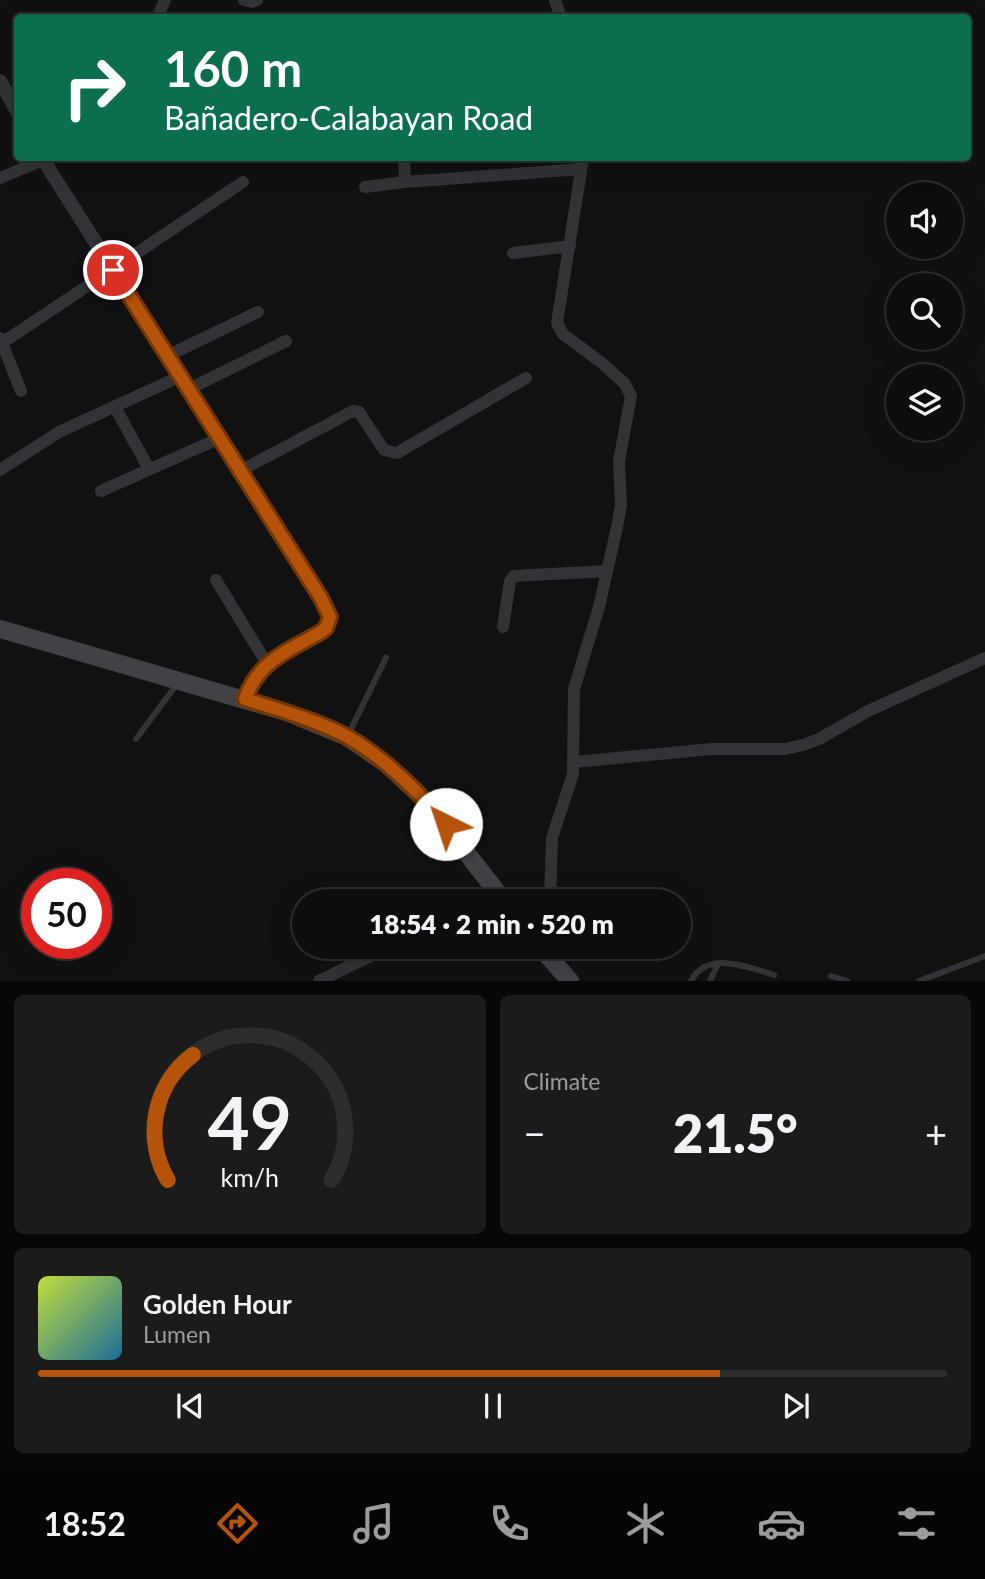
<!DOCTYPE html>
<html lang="en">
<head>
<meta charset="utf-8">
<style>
	:root { --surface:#0d0d0e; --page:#1b1b1c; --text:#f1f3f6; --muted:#9a9c9e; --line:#2d2d2e; --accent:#b45309 }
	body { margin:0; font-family:Lato,sans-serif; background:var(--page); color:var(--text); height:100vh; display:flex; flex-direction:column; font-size:26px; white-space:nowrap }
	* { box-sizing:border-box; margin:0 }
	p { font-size:23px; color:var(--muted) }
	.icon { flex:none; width:38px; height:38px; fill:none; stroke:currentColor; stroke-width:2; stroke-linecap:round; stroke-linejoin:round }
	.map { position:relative; height:981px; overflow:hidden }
	.sheet { display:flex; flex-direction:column; gap:14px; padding:14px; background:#070708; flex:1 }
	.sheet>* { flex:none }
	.top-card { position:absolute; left:14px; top:14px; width:957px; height:147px; border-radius:7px; box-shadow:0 7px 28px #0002,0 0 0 2px var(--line); background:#0b6e4f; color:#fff; overflow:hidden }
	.controls { position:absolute; left:886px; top:182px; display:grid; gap:14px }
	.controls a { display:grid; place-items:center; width:77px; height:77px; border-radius:50%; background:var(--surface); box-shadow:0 7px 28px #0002,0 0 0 2px var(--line); font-size:35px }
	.speed { position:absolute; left:21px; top:868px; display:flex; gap:14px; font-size:35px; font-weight:700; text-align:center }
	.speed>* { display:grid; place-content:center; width:91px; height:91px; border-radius:50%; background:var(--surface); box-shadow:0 7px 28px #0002,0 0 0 2px var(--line); line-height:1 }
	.speed .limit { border:10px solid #d22; background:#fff; color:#111 }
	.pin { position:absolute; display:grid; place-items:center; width:60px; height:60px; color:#fff; margin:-30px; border:4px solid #fff; border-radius:50%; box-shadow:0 2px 7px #0007 }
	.me { position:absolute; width:77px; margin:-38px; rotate:319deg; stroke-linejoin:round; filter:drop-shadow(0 0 5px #0008) }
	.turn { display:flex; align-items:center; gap:24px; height:147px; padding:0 35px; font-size:32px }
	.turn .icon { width:91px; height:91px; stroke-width:2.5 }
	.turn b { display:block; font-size:49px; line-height:60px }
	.big { font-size:52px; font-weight:800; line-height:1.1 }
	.sheet .tile { flex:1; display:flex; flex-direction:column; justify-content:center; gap:10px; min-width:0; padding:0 24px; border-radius:10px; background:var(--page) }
	.sheet .dial { align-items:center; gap:0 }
	.dial svg { height:182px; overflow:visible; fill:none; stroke:var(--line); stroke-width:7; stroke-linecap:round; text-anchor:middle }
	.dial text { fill:var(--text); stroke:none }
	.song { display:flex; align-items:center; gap:21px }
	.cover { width:84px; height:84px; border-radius:10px; background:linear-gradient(135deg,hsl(70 70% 55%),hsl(200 70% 35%)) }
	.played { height:7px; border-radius:4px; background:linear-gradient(90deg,var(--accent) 75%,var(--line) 75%) }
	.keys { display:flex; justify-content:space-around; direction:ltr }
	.heat { display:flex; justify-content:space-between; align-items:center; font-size:38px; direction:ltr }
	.sheet .tiles { flex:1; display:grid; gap:14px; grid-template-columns:1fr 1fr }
	.tile:last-child { grid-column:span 2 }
	.trip { position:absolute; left:292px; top:889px; width:399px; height:70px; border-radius:35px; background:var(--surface); box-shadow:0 7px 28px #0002,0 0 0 2px var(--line); font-weight:800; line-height:70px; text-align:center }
	.tab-bar { display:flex; height:112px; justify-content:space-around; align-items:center; background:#050506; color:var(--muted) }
	.tab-bar .icon { width:49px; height:49px }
	.tab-bar .on { color:var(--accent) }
	.tab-bar b { font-size:32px; color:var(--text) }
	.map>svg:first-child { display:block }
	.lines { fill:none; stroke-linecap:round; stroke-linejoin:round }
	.service { stroke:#323337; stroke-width:6 }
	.minor { stroke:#323337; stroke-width:12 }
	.tertiary { stroke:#323337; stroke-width:14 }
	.secondary { stroke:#404246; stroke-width:18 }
	.route-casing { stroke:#753606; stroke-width:18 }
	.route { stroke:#b45309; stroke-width:12 }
</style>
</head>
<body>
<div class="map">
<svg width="985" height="981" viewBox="0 0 985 981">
	<rect width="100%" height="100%" fill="#111112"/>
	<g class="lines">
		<path class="service" d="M348 735 386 658
			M136 739 177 684
			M831 976 847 981
			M691 981C707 950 749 967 774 975
			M710 981 718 964
			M919 981 985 956"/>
		<path class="minor" d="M244 0 252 2 257 0
			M555 0 561 18
			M157 18 165 0
			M404 158 405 182 581 169
			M0 178 48 158
			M365 187 405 182
			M513 253 570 246
			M0 338 2 343 243 182
			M2 343 21 391
			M167 356 258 312
			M189 389 286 341
			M115 407 149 469
			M0 470 59 432 181 376
			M240 471 353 411 359 412 384 450 397 453 526 378
			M101 491 220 438
			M216 580 267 664
			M503 627 510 581 514 576 607 571
			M574 762 712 749H785L803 745 819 739 868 711 985 658
			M474 901 493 885
			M550 901 552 838 573 774 574 689 599 607 617 527 621 505 619 461 631 396 625 384 602 363 563 334 557 323 583 158
			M319 981 389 947"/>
		<path class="tertiary" d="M0 81 18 113
			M42 158 328 609 330 617 326 628C294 657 262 651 245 699"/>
		<path class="secondary" d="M0 629 286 712 347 737 385 763 426 801 504 901
			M540 947 570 981"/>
	</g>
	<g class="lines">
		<defs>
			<path id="route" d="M113 270 321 598 330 617 326 628 321 632C288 651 259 660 245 699 280 710 316 720 348 737 386 759 418 791 446 824"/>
		</defs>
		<use href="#route" class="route-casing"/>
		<use href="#route" class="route"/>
	</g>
</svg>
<div class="controls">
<a><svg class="icon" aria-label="sound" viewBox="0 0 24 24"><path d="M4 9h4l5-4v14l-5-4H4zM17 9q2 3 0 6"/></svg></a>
<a><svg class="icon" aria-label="search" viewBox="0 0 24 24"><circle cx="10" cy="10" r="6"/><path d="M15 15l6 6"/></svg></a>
<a><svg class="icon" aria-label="layers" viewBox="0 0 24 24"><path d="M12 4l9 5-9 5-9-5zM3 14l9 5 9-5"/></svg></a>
</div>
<div class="speed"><div class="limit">50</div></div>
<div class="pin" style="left:113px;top:270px;background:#d93025"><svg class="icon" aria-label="arrive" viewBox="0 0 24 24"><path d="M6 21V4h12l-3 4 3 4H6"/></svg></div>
<svg class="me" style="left:446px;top:824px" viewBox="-20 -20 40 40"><circle r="19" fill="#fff"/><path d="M0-13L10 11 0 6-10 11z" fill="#b45309"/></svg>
<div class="trip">18:54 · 2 min · 520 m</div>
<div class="top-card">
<div class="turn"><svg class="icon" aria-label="right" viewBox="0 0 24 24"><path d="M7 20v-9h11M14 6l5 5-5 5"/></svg><div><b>160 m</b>Bañadero-Calabayan Road</div></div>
</div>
</div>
<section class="sheet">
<div class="tiles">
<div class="tile dial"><svg viewBox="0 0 100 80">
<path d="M14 69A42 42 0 1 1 86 69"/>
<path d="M14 69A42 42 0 0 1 25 14" stroke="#b45309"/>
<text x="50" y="56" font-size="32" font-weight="700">49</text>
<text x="50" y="72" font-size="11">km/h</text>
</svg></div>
<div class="tile"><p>Climate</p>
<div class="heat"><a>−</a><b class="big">21.5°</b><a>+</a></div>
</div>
<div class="tile">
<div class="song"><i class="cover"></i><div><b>Golden Hour</b><p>Lumen</p></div></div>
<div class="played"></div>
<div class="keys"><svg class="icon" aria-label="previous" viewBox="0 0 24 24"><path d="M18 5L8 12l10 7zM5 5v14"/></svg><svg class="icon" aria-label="pause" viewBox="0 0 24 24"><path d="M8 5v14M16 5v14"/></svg><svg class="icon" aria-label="next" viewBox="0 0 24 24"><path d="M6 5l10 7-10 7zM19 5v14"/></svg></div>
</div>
</div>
</section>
<nav class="tab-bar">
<b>18:52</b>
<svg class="icon on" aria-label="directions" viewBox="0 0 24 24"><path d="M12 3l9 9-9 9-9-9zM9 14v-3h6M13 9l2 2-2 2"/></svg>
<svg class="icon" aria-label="music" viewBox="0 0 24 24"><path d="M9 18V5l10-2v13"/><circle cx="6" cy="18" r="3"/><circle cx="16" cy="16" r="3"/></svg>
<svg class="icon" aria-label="phone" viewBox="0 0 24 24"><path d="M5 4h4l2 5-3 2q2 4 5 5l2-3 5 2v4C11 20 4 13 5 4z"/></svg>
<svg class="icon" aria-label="climate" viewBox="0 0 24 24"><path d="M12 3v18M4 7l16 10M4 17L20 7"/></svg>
<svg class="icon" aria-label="car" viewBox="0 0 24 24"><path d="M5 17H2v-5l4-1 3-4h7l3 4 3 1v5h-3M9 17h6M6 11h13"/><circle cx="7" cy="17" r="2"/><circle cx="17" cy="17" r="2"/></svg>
<svg class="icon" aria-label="filters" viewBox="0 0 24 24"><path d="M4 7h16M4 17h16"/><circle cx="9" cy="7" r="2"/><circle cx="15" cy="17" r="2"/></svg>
</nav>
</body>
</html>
